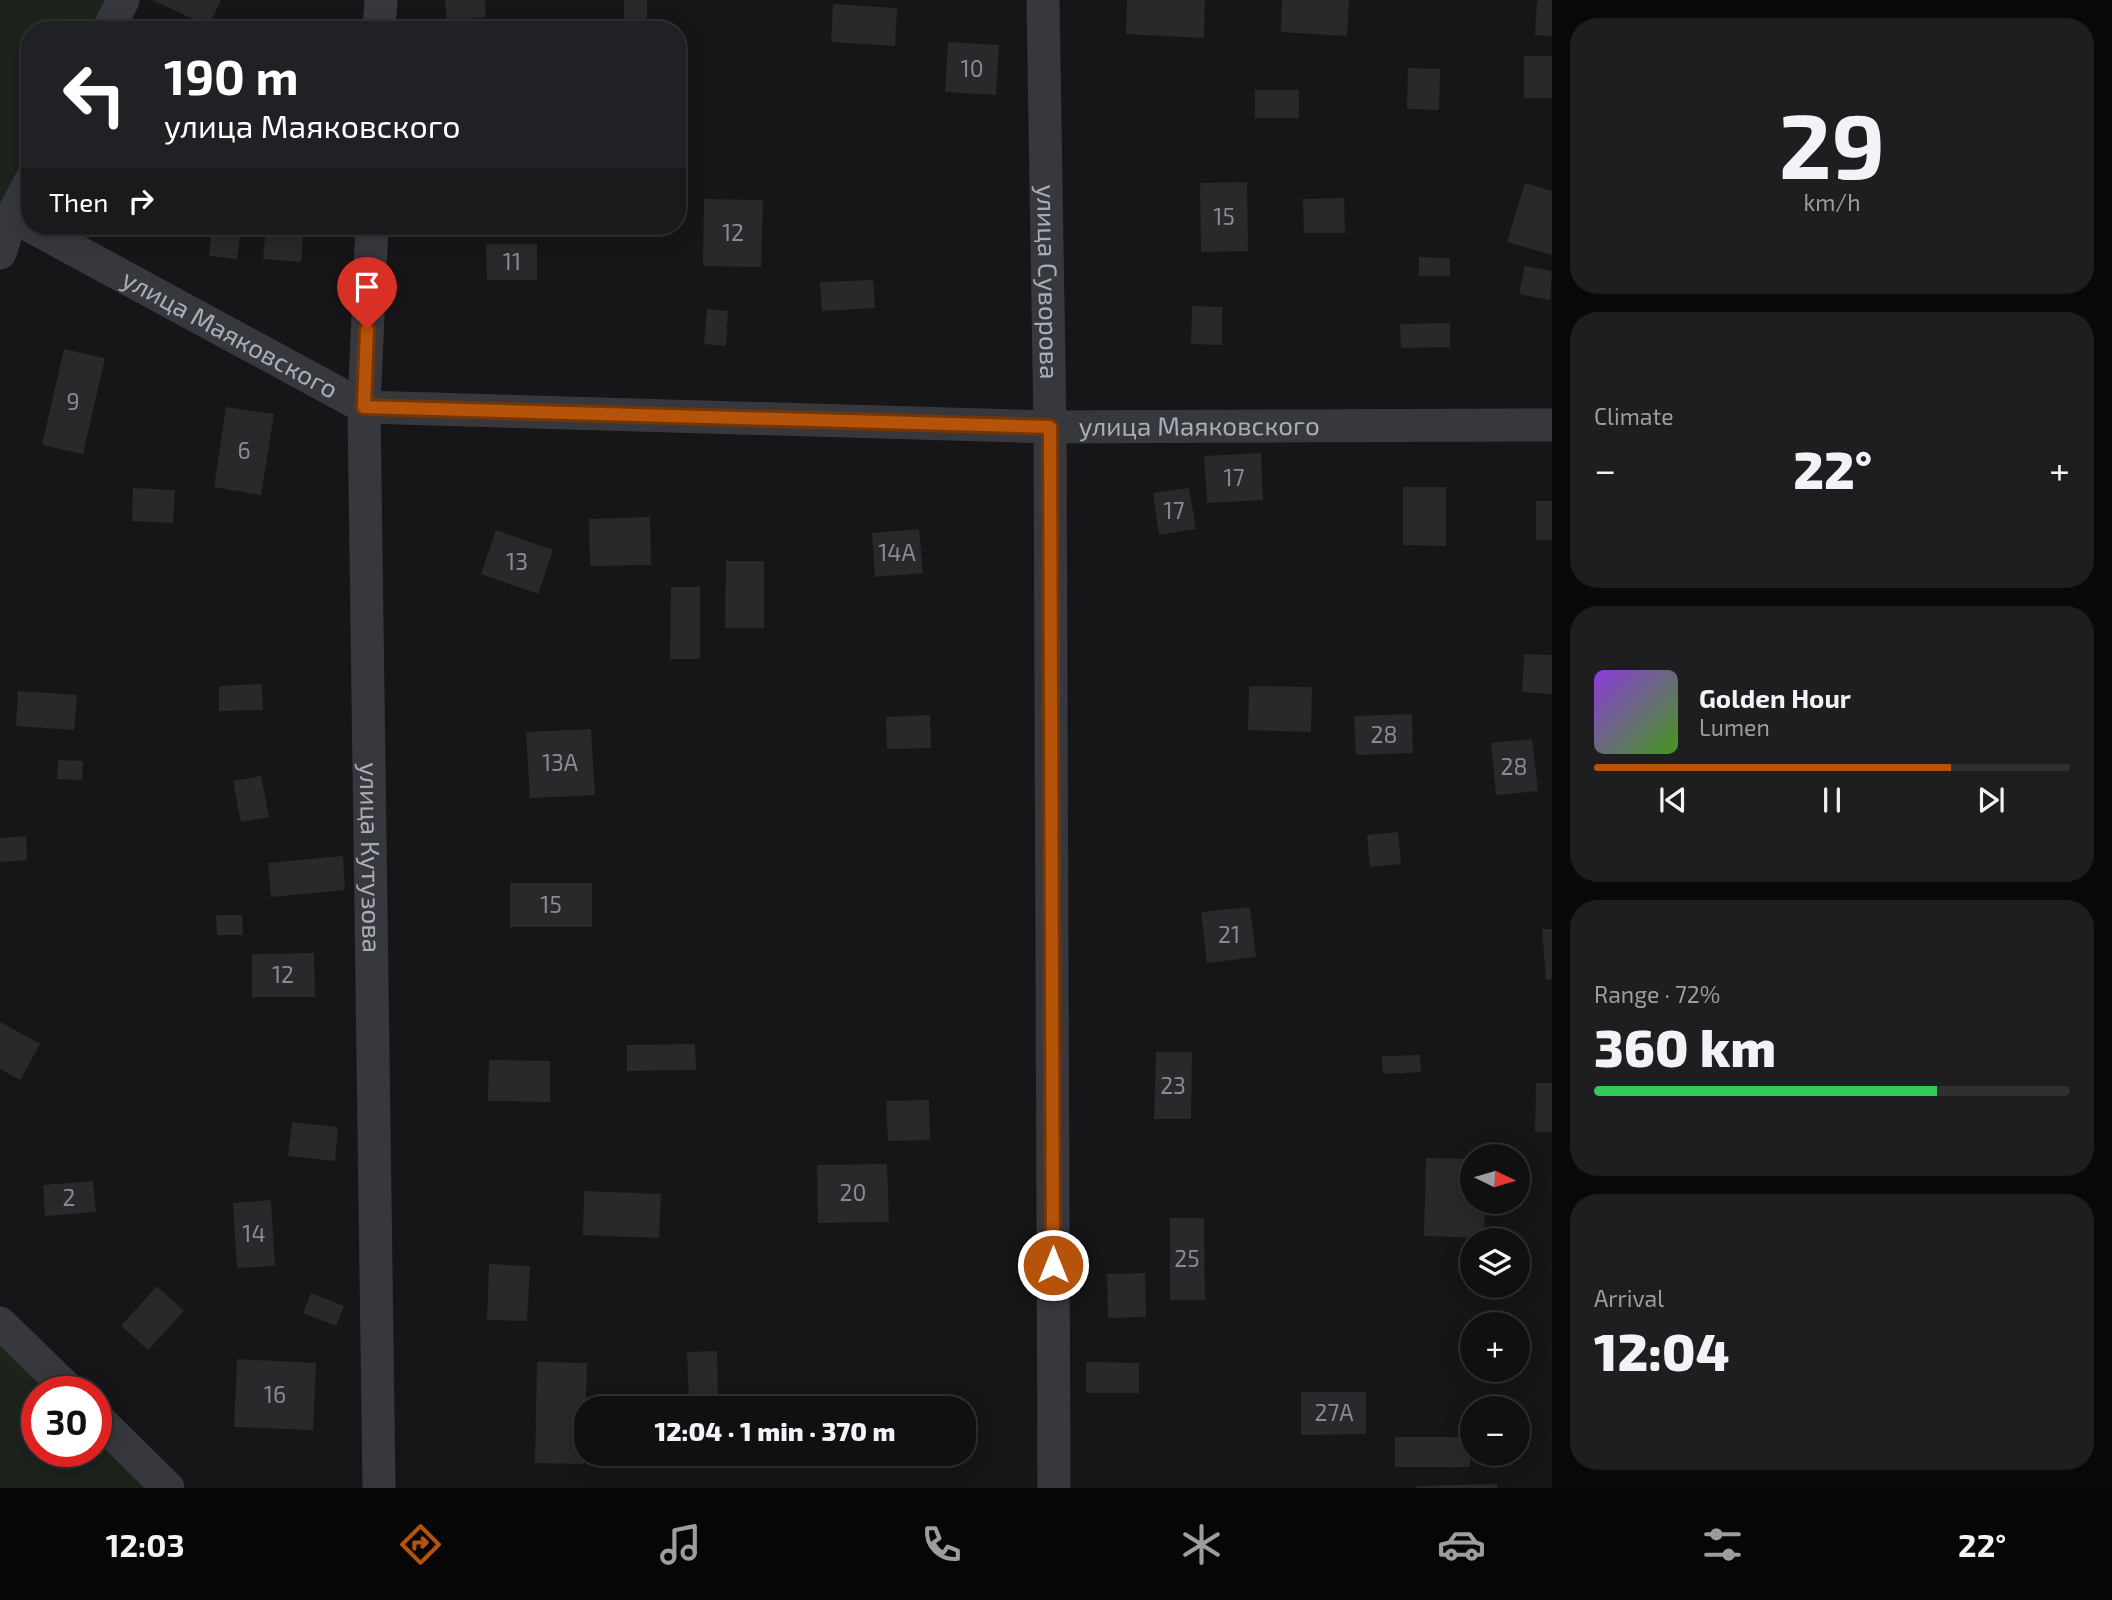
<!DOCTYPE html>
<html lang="en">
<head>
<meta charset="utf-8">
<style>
	:root { --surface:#101012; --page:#1e1e20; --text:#f1f3f6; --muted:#9c9d9f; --line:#303032; --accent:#b45309 }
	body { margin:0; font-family:"Exo 2",sans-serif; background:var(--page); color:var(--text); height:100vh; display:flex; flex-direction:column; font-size:26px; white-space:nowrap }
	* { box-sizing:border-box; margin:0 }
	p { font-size:23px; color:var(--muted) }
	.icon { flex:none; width:38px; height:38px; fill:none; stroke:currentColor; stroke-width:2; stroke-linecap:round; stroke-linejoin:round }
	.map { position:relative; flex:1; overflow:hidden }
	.details { display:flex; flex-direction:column; gap:18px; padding:18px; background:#09090a; width:560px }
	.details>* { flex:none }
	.top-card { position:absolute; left:21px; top:21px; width:665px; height:214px; border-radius:28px; box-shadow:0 4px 18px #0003,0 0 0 2px var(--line); background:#202124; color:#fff; overflow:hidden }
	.needle { width:46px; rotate:95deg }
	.fabs { position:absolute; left:1460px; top:1144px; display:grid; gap:14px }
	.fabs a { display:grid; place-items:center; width:70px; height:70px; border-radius:50%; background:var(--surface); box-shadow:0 4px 18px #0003,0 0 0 2px var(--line); font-size:35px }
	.speed { position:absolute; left:21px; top:1376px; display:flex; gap:14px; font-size:35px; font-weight:700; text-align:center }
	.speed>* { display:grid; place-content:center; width:91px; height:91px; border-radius:50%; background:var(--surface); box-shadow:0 4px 18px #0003,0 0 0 2px var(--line); line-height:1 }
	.speed .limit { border:10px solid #d22; background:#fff; color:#111 }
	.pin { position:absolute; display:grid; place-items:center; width:60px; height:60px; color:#fff; margin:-72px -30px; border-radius:50% 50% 50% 0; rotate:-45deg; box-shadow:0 0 7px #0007 }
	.pin .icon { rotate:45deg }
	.me { position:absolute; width:77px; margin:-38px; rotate:0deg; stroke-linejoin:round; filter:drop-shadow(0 0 5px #0008) }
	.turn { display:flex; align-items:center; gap:24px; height:147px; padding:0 28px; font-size:32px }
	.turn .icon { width:91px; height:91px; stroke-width:2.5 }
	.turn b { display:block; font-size:49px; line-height:60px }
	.then { display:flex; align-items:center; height:66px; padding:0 28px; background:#0003; gap:14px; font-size:26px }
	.big { font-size:52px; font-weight:800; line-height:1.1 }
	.details .tile { flex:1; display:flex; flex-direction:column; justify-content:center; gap:10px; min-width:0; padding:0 24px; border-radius:28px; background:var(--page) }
	.details .dial { align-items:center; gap:0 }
	.dial b { font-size:91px; line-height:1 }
	.song { display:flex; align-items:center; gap:21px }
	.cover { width:84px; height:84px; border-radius:10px; background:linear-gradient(135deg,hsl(270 70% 55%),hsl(100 70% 35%)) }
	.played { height:7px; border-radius:4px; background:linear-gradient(90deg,var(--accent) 75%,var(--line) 75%) }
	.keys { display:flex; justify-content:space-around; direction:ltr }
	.heat { display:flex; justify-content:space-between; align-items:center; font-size:38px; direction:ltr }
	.charge { height:10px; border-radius:5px; background:linear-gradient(90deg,#34c759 72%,var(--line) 0) }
	.trip { position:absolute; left:574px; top:1396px; width:402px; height:70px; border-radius:28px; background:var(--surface); box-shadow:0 4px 18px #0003,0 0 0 2px var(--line); font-weight:800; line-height:70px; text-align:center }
	.tabs { display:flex; height:112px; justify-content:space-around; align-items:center; background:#060607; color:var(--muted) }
	.tabs .icon { width:49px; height:49px }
	.tabs .selected { color:var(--accent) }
	.tabs b { font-size:32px; color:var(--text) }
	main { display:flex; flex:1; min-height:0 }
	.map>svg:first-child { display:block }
	.green { fill:#1c231d }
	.building { fill:#29292c }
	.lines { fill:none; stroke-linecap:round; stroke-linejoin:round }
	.minor { stroke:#37383d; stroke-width:33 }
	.route-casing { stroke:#753606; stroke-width:18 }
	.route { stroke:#b45309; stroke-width:12 }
	.labels { text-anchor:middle; stroke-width:7; stroke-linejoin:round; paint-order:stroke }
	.number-label { font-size:23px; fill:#888b94 }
	.street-label { font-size:26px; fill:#a8adb8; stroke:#111113 }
</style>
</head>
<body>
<main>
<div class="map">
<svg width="1552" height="1488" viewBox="0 0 1552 1488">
	<rect width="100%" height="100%" fill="#161618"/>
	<path class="green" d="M0 0H123L108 30H30V182L0 253Z
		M0 1323 70 1391H37V1451H96V1417L168 1488H0Z"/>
	<path class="building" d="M152 0H221L209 26Z
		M445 0H485L486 17 447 21Z
		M624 0H647V30H624Z
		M1127 0H1205L1204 38 1126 34Z
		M1282 0H1349L1347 36 1281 32Z
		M1537 0H1552V36L1535 35Z
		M833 4 897 8 895 46 831 42Z
		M948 42 999 45 996 95 945 92Z
		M1524 56H1552V98H1524Z
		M1408 68 1440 69 1439 110 1407 109Z
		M1255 90H1299V118H1255Z
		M1247 182 1248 251 1201 252 1200 183Z
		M1525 183 1552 191V255L1507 242Z
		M1344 198 1345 233H1304L1303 199Z
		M704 199 763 200 761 267 703 266Z
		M212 226H241L237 259 209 256Z
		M266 226H304L301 262 263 259Z
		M486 244H537V280H487Z
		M1419 257 1450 258V276H1419Z
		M1525 266 1552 271 1550 300 1519 294Z
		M873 280 875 308 822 311 820 282Z
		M1192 306 1222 307V345L1191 344Z
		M707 309 728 311 726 346 704 344Z
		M1450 323V347L1401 348 1400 324Z
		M64 349 105 358 83 454 42 445Z
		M226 407 274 414 261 495 214 487Z
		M1261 453 1263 500 1207 503 1204 456Z
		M1403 487H1446V546L1403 545Z
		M133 488 175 490 173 523 132 521Z
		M1189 488 1196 529 1159 535 1153 493Z
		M1536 501H1552V540H1536Z
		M650 517 651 565 590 566 589 519Z
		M919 529 923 573 875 577 872 533Z
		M496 530 553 550 538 594 481 574Z
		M726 561H764V628H725Z
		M671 587H700V659H670Z
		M1524 654 1552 655V694L1522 692Z
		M262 684 263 710 219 711V686Z
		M1249 686 1312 687 1311 732 1248 730Z
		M18 691 77 695 74 730 16 726Z
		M1412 714 1413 753 1356 755 1354 716Z
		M930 715 931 748 887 749 886 717Z
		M591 729 595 795 530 798 526 732Z
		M1532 739 1538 791 1496 795 1491 743Z
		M58 760 83 761 82 780 57 779Z
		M261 776 269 817 241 822 233 781Z
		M1398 832 1401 864 1370 867 1367 835Z
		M26 836 27 860 0 862V838Z
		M343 856 345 890 271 897 268 863Z
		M510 883H592V927H510Z
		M1250 907 1256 957 1207 963 1201 912Z
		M216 915H242L243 935H217Z
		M1542 929H1552V979L1546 980Z
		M314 953 315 997H252V954Z
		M0 1022 40 1044 20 1080 0 1069Z
		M695 1044 696 1070 627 1071V1045Z
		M1156 1052H1192L1191 1119H1154Z
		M1420 1055 1421 1072 1383 1074 1382 1056Z
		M489 1060 550 1061V1102L488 1101Z
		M1536 1083H1552V1132H1535Z
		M929 1100 930 1140 888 1141 886 1101Z
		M292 1122 338 1127 335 1161 288 1156Z
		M1426 1158 1472 1159V1202H1485L1484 1238 1424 1236Z
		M887 1164 889 1222 818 1223 817 1165Z
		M93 1181 96 1212 45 1216 43 1185Z
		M584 1191 661 1194 659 1238 583 1235Z
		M271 1200 275 1266 237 1268 233 1203Z
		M1170 1218H1204L1205 1300H1170Z
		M489 1264 530 1266 527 1321 487 1320Z
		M1145 1273 1146 1317 1108 1318 1107 1274Z
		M157 1286 184 1311 148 1350 121 1326Z
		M311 1293 344 1306 336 1326 303 1313Z
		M717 1351 718 1398 689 1399 687 1352Z
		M237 1359 316 1363 313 1430 234 1427Z
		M537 1362 587 1363 584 1464 535 1463Z
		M1086 1362 1139 1363V1393H1086Z
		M1301 1392H1366V1434L1301 1435Z
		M1395 1437H1470V1467H1395Z
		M1497 1484V1488H1417V1486Z"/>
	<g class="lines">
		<g class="minor">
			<path id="s1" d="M1043 0 1050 427 1054 1488"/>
			<path d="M108 30 123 0"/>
			<path d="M379 30 381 0"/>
			<path id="s2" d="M12 216 364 407 1050 427 1552 425"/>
			<path id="s3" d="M372 226 364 407 379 1488"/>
			<path d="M0 253 12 216 30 182"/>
			<path d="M0 1323 70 1391"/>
			<path d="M96 1417 168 1488"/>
		</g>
	</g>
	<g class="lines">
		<defs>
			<path id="route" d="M367 329 364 407 1050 427 1053 1265"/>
		</defs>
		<use href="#route" class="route-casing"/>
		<use href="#route" class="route"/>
	</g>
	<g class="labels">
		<g class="number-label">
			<text x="972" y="77">10</text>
			<text x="1224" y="225">15</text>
			<text x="733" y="241">12</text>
			<text x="512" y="270">11</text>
			<text x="73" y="410">9</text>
			<text x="244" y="459">6</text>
			<text x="1234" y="486">17</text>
			<text x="1174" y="519">17</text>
			<text x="897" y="561">14А</text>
			<text x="517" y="570">13</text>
			<text x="1384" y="743">28</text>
			<text x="560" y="771">13А</text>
			<text x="1514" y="775">28</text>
			<text x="551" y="913">15</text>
			<text x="1229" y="943">21</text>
			<text x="283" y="983">12</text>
			<text x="1173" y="1094">23</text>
			<text x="853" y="1201">20</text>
			<text x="69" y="1206">2</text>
			<text x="254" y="1242">14</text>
			<text x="1187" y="1267">25</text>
			<text x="275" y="1403">16</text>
			<text x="1334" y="1421">27А</text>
		</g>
		<g class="street-label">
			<text dy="9" stroke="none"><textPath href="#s1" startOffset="282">улица Суворова</textPath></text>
			<text dy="9" stroke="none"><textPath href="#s2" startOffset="248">улица Маяковского</textPath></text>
			<text dy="9" stroke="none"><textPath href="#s2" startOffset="1236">улица Маяковского</textPath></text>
			<text dy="9" stroke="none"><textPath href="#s3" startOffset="632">улица Кутузова</textPath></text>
		</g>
	</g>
</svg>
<div class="fabs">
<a><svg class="needle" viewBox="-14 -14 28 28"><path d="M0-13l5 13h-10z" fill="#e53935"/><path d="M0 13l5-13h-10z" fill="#9c9d9f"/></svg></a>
<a><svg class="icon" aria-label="layers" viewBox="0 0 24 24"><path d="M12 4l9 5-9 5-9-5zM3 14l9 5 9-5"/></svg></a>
<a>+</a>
<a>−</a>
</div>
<div class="speed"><div class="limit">30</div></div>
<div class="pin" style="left:367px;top:329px;background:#d93025"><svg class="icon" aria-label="arrive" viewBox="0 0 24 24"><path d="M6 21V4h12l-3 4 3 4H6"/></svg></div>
<svg class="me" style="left:1053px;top:1265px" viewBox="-20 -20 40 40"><circle r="17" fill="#b45309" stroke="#fff" stroke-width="3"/><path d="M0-11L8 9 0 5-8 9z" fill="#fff"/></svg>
<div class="trip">12:04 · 1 min · 370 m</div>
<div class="top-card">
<div class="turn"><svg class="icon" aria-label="left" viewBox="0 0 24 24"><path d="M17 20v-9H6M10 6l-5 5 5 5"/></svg><div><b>190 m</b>улица Маяковского</div></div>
<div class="then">Then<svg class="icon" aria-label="right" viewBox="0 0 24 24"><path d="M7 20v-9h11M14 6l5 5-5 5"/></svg></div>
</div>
</div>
<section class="details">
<div class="tile dial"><b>29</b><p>km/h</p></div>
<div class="tile"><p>Climate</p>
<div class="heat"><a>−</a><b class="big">22°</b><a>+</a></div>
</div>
<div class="tile">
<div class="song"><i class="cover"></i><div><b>Golden Hour</b><p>Lumen</p></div></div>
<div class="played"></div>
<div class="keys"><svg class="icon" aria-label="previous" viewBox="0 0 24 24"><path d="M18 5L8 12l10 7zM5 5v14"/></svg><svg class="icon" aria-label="pause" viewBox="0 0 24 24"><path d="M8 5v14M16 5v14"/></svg><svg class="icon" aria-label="next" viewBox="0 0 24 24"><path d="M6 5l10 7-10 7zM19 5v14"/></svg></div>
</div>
<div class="tile"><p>Range · 72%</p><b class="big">360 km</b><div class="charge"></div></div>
<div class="tile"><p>Arrival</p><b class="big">12:04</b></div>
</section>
</main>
<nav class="tabs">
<b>12:03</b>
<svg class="icon selected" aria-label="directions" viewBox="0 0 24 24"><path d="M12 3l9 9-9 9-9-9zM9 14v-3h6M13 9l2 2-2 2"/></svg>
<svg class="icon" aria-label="music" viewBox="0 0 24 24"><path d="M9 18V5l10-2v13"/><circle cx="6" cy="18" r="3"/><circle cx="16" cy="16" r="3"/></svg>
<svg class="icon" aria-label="phone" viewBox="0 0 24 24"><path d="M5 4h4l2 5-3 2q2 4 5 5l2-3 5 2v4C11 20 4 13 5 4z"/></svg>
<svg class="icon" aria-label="climate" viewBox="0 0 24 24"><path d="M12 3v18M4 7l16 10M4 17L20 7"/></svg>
<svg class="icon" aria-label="car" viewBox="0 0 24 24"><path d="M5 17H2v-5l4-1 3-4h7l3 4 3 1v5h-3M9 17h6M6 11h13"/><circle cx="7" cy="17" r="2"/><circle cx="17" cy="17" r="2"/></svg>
<svg class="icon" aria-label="filters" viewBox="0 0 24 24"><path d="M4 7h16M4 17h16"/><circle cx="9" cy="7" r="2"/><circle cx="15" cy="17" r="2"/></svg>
<b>22°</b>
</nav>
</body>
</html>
